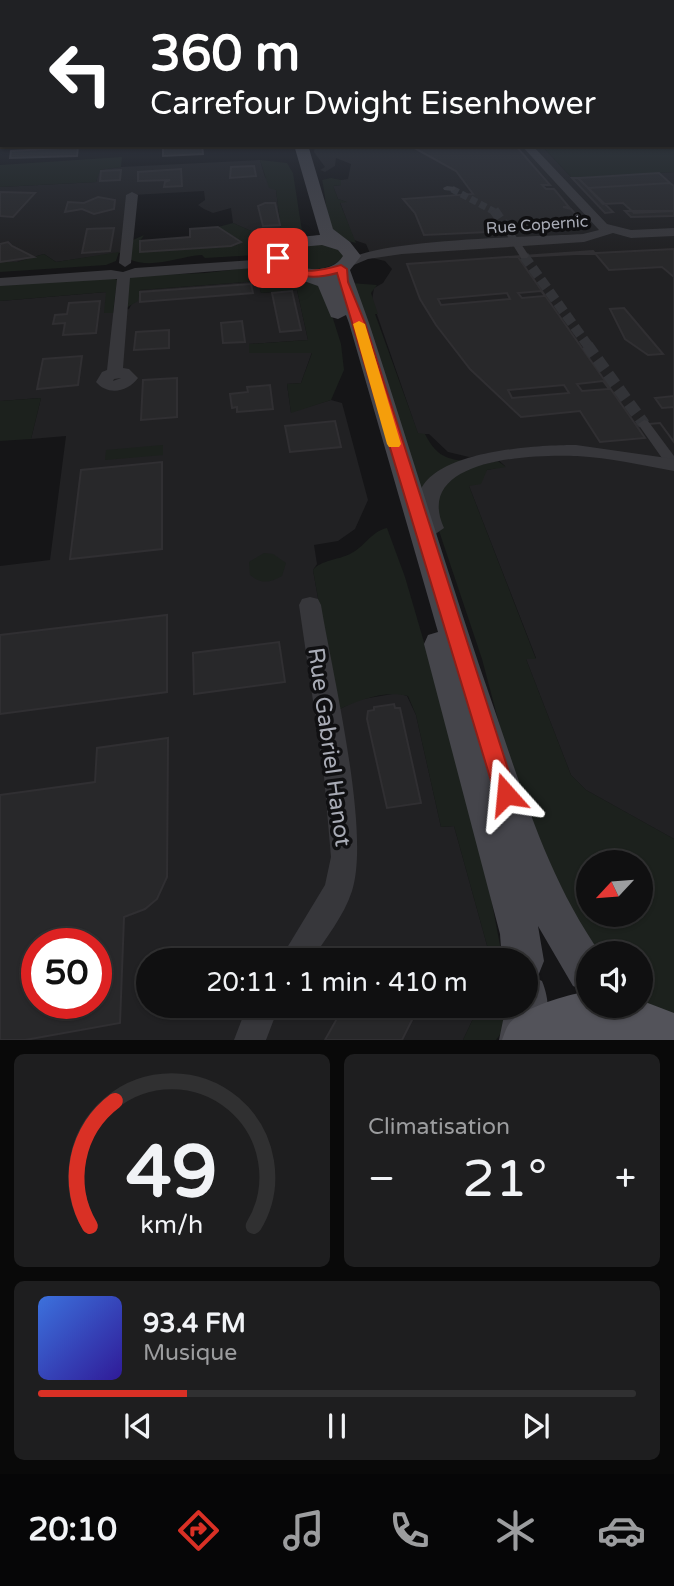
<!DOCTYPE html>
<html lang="fr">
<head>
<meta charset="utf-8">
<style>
	:root { --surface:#101011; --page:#1e1e1f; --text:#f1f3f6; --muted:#9c9d9f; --line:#303031; --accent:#d93025 }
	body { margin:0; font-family:"Varela Round",sans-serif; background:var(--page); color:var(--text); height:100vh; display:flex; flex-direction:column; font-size:26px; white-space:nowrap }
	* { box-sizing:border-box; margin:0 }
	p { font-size:23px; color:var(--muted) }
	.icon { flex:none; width:38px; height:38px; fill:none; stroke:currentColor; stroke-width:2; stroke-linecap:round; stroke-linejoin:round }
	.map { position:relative; height:1040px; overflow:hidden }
	.sheet { display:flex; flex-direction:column; gap:14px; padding:14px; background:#090909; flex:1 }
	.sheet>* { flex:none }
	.guide { position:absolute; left:0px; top:0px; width:676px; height:147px; box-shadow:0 2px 5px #0004,0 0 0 2px var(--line); background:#202124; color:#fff; overflow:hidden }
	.needle { width:46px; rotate:244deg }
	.fabs { position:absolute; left:576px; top:850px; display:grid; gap:14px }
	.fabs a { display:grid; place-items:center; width:77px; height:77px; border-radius:50%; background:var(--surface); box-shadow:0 2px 5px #0004,0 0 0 2px var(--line); font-size:35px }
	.speed { position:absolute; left:21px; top:928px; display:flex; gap:14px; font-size:35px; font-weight:700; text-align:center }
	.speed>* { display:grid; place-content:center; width:91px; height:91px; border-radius:50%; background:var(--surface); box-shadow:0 2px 5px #0004,0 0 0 2px var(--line); line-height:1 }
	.speed .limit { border:10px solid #d22; background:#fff; color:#111 }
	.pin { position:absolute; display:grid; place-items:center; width:60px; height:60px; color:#fff; margin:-30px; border-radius:14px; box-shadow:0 4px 10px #0006 }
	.me { position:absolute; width:77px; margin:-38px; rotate:342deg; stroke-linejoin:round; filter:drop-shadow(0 0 5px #0008) }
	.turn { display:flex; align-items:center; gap:24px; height:147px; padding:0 35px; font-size:32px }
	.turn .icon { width:91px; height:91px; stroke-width:2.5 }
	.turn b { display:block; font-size:49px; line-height:60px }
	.big { font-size:52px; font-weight:600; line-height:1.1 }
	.sheet .widget { flex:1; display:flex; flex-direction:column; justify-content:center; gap:10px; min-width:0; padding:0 24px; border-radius:10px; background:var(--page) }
	.sheet .dial { align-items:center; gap:0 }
	.dial svg { height:182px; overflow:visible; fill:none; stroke:var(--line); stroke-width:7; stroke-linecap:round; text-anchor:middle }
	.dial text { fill:var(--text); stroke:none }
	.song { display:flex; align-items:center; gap:21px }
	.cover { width:84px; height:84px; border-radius:10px; background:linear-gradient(135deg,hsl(220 70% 55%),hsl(250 70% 35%)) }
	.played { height:7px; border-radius:4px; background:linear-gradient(90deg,var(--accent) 25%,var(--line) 25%) }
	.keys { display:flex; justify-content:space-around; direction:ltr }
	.heat { display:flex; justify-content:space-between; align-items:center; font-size:38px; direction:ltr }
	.sheet .tiles { flex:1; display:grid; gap:14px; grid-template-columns:1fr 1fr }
	.widget:last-child { grid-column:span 2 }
	.trip { position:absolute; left:136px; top:948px; width:402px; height:70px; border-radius:35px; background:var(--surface); box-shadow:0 2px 5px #0004,0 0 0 2px var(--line); font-weight:600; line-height:70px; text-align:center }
	.menu { display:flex; height:112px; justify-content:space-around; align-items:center; background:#060607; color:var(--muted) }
	.menu .icon { width:49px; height:49px }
	.menu .current { color:var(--accent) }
	.menu b { font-size:32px; color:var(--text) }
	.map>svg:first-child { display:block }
	.built { fill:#212123; fill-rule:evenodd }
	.green { fill:#1c211d; fill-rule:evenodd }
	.building { fill:#28282a; stroke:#302f32; stroke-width:2; fill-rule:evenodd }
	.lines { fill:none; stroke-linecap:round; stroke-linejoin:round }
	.pedestrian-tunnel-far2 { stroke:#323337; stroke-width:7; stroke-dasharray:7 3.5; stroke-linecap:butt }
	.pedestrian-tunnel-far1 { stroke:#323337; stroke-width:10; stroke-dasharray:10 4.5; stroke-linecap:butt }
	.pedestrian-tunnel { stroke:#323337; stroke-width:12; stroke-dasharray:12 6; stroke-linecap:butt }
	.pedestrian { fill:#37373b; fill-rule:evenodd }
	.minor { fill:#37373b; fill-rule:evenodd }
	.secondary { fill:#45454b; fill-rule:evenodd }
	.primary { fill:#53535a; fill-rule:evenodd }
	.route { fill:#d93025; stroke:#8d1f18; stroke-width:2 }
	.slow { fill:#f59e0b }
	.labels { text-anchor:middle; stroke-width:7; stroke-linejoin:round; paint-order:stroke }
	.far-street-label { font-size:16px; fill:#a8abb5; stroke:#101012 }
	.near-street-label { font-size:23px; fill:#a8abb5; stroke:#101012 }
</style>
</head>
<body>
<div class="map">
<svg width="674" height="1040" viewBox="0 0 674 1040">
	<rect width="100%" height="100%" fill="#151517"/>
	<path class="built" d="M315 145H541L572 178 674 172V839L586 790 571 775 526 659 536 658 469 486 487 470 505 466 494 456 469 457 448 452 429 434H418L372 300 374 288 383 283 392 269 385 261 372 258 366 244 354 240 340 202H346L338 199 333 186 341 185V180L348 179 351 164 336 158 335 166 325 172 320 170 325 167 314 152Z
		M260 160 265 177 276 190 281 230 251 231 233 223 231 208 213 213 204 209 198 205 205 200 204 191 133 195 125 252 56 262 44 254 17 262H0V187L96 182 99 170 121 167Z
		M259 281 261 293 297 290 308 340 249 344V352H312L301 383 287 384 291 412 331 400 342 403 368 500 355 529 338 541 314 545 317 564 313 570 338 710 357 700 398 693 407 696 416 715 441 827 454 826 488 949V961H149V1006H479L463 1040H0V566L50 560 66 436 31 439 41 398 0 401V301L106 292 113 313 129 309 139 290ZM37 943H96V1003H37Z"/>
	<path class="green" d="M674 109V172L572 178 541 145H674Z
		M122 157 121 167 100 170 96 182 0 187V165Z
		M260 160 287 163 293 173 302 231 297 238 258 255 205 258 202 255C180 256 152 270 129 259L131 241 144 235 140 241V252L237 245 239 240 218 227 233 223 251 231 281 230 276 190 269 188Z
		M331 178 341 180V185L333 186 338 199 347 202 340 203 356 243C322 237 329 208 322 180Z
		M326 244 342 251 344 258C324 272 310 272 288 263L285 255 300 245Z
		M119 252 116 261 106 265 0 272V262H17L44 254 56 262Z
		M257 267 315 282 324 290 341 344 344 370 331 400 291 413 287 384 301 383 312 353H249V344L308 340 297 290 261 293 258 281 140 290 138 301 126 308 128 279 135 276 205 273Z
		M113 278 117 280 113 313H104L106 292 0 301V284Z
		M351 283 377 285 371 293 378 314H375L418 433 425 434C435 453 443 459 465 461 440 468 432 480 420 502Z
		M41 398 31 439 0 441V401Z
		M163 445V455L105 460 106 450Z
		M498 461 506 467 487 470 481 484 469 486 536 659H526L571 775 586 790 674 839V1018L641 1005 640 954H588L523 814 482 659 432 510 439 486 467 468ZM588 863H640V915H588Z
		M387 528 405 577 477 824 503 961H488V949L454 826 441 827 416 715 408 696C385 690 358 700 338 710L313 570C321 560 338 560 350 554 365 547 370 532 387 528Z
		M264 553 273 554 286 563 282 576C270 583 261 584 250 575L249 562Z
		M479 1006H507L502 1032 496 1040H463Z"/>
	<path class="building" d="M163 145H202L203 154 163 156Z
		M409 145 516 146 550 185H542L546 189H554L569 207H563L571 209 583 223 577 228 424 235 415 213 403 199 473 194 456 171Z
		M78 147 77 156 10 158 11 151Z
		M254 166 256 176 230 178 231 167Z
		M181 169 182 186 164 187 165 182 170 180 138 181V172Z
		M121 170 120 180 100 181 101 171Z
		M659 173 670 183 588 188 578 178Z
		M572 178H578L613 212 605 213Z
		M670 183 674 186V211L634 213 623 203 603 204 588 188Z
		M0 192 35 193 13 217 0 216Z
		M98 197 115 200 114 209 94 214 82 209 65 212 68 202 84 203Z
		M265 203H275L280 225 263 226 258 206Z
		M625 211H674V216L631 217Z
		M218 227 241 242 231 246 140 252V241L190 237V229Z
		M114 228 110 251 82 253 87 229Z
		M8 242 12 246 34 257 0 262V244Z
		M674 249V442L660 423 636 425 518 257Z
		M593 251 609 270 662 267 674 277V396L655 398 662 408 674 407V442L660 423 636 425 645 438 600 442 580 411 521 417 470 369 436 325 420 299 407 264ZM541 291 545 296 522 298 518 293ZM507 293 510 299 441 305 438 299ZM624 308 663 354 648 355 625 339 610 309ZM603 381 609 389 582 391 577 384ZM564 385 569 393 512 398 508 390Z
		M251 284 253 293 140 302V292Z
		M292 291 301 330 280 332 272 293Z
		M100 301 96 333 63 335 65 323 53 324 55 315 67 314 69 303Z
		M242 321 245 342 223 343 221 323Z
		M169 330V348L134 350 136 332Z
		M82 356 78 385 37 389 43 359Z
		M177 378V417L141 420 143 380Z
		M270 385 273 409 237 412V407L232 408 230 394 248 392 247 387Z
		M335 421 341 447 290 452 285 426Z
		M162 462V549L70 559 81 470Z
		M167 615V692L0 714V635Z
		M279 642 285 682 194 694 193 653Z
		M394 704 395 708H400L421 803 387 808 367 719 368 711 374 710V707Z
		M168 738 167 877 157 899 145 909 124 917 120 1023 25 1040H0V795L95 782 97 748ZM37 943H96V1003H37Z
		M377 948 396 961H370Z
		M344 1006H419L402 1040H325Z"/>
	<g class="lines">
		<path class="pedestrian-tunnel-far2" d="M452 189 495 212"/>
		<path class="pedestrian-tunnel-far1" d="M494 210 509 232
			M524 256 589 347"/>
		<path class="pedestrian-tunnel" d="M587 345 644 424"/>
		<path class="pedestrian" d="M447 186 455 187 456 189 452 191 444 190 443 188Z
			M506 230H512L529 256 527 258H521L505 232Z
			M644 420 648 421 674 456V469L669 468 638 424Z"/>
		<path class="minor" d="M521 145H532L607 224 631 230 674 228V236L631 238 613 233 584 242 402 254 368 259 349 267 343 263C369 238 539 237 583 234L599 230Z
			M132 192 138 195 131 263 125 267 119 263 126 195Z
			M254 260 286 264 292 268 286 272 254 268 130 278 123 368 129 369 138 378C128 392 108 396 96 382L102 372 107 370 117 279 0 286V278L111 270 123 272 135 268ZM121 378 113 381 114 379Z
			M576 445 674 459V471C642 465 610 458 577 456 534 454 412 458 444 528L434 535C424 532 419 520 418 509 410 450 539 445 576 445Z
			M310 597 318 599 321 605C332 672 371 832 352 891 344 916 325 939 311 961H279L325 885 331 857 324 776 299 605 302 599Z
			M247 1006H279L266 1040H234Z"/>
		<path class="secondary" d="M294 145H308L333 229 350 242 361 256 350 270 369 323C412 454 451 586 497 717 525 799 550 882 601 954H588V992L573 986 538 926 544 961 538 976 533 977 542 981C551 1003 548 1018 543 1040H499L506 1006H527V961H502L500 934 424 644 428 635 438 632 349 323 346 315 338 319 331 317 318 286 287 275 269 260C275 237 300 237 320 235ZM322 245 338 250 343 256C332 274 301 272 287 259L288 254 300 247Z"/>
		<path class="primary" d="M588 992V1006H640V1000L674 1013V1040H502C504 1035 506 1028 509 1024 519 1009 570 993 588 992Z"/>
	</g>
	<linearGradient id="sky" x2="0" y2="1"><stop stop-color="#0c0c0d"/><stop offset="0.42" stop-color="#353b47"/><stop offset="1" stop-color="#353b47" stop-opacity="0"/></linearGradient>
	<rect width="674" height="253" fill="url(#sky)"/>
	<path class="route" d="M278 255C283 258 285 263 290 266 305 275 326 269 341 265L347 269 348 282 365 323 516 794 513 802 506 805 498 802 495 794 337 273C313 280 288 278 272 258Z"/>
	<path class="slow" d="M359 321 365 324 401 444 399 447H389L387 444 353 324Z"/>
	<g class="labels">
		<g class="far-street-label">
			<text transform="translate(537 224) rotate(-4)" y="6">Rue Copernic</text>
		</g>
		<g class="near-street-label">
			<text transform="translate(330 747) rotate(82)" y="8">Rue Gabriel Hanot</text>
		</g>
	</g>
</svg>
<div class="fabs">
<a><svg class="needle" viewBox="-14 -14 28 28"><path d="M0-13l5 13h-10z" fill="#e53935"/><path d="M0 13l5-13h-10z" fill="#9c9d9f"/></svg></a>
<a><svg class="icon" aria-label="sound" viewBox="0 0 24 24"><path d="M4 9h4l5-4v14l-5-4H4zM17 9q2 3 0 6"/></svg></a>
</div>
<div class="speed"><div class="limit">50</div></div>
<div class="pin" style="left:278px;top:258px;background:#d93025"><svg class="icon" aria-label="arrive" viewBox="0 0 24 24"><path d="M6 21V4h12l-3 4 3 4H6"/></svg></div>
<svg class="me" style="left:506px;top:794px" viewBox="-20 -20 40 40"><path d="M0-17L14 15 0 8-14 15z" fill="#d93025" stroke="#fff" stroke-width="4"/></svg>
<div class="trip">20:11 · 1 min · 410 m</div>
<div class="guide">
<div class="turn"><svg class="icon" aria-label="left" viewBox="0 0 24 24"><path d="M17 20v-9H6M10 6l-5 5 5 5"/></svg><div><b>360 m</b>Carrefour Dwight Eisenhower</div></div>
</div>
</div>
<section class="sheet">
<div class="tiles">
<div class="widget dial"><svg viewBox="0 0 100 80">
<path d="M14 69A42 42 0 1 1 86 69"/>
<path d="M14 69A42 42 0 0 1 25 14" stroke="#d93025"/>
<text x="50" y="56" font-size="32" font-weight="700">49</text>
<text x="50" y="72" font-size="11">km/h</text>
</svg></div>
<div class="widget"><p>Climatisation</p>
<div class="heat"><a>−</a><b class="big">21°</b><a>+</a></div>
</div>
<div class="widget">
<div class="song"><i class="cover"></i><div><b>93.4 FM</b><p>Musique</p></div></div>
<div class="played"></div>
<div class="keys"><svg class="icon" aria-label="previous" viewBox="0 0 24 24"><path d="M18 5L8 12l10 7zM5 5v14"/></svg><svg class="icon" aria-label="pause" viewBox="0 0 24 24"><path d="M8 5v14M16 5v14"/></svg><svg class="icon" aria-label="next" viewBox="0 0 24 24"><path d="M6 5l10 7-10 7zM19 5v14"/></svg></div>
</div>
</div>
</section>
<nav class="menu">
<b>20:10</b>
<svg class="icon current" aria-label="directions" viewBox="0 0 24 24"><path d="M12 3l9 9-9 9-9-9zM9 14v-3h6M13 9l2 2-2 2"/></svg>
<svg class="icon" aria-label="music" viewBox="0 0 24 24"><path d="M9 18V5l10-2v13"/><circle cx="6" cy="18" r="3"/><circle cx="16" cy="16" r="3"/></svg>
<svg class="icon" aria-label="phone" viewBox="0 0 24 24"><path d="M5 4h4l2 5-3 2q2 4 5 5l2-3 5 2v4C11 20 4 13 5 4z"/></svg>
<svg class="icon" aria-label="climate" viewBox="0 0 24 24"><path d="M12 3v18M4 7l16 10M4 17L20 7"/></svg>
<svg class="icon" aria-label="car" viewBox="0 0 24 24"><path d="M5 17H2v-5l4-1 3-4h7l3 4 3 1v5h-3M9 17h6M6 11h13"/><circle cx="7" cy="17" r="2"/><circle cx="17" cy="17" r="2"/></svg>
</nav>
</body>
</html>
